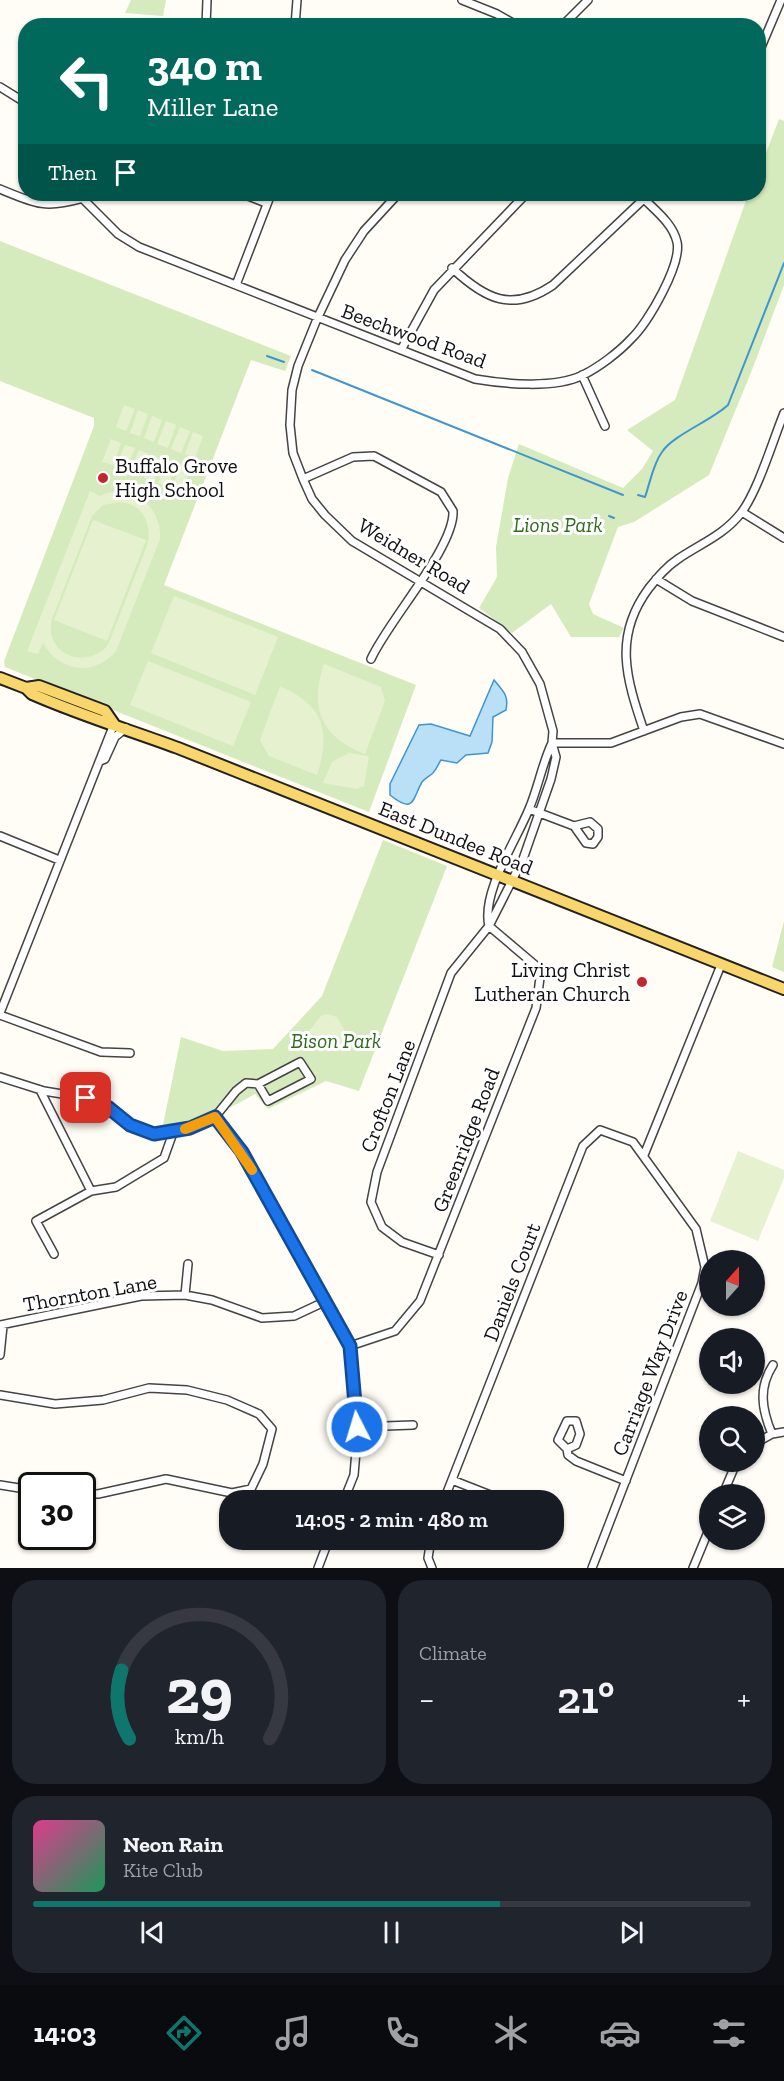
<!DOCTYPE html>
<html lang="en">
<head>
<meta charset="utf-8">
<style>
	:root { --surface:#171b24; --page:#20242c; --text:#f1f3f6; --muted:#9ea1a6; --line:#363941; --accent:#0f766e }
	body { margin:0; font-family:"Zilla Slab",serif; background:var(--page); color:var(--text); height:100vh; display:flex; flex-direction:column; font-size:22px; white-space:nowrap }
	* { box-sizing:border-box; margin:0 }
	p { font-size:20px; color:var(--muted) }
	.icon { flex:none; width:33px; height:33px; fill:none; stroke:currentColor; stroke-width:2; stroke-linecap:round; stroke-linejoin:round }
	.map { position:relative; height:1568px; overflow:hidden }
	.sheet { display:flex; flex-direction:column; gap:12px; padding:12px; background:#0d0f14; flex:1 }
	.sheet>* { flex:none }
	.banner { position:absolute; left:18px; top:18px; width:748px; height:183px; border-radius:24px; box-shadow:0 2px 4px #0004; background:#00695c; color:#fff; overflow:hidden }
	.needle { width:39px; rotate:21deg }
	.tools { position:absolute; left:699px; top:1250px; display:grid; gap:12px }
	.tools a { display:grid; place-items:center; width:66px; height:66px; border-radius:50%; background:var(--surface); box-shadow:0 2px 4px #0004; font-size:30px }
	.speed { position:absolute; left:18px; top:1472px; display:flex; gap:12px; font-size:30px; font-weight:700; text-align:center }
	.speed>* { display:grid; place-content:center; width:78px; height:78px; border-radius:50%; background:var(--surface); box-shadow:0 2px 4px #0004; line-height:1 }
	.speed .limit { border:3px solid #111; border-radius:9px; background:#fff; color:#111 }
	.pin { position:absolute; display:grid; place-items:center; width:51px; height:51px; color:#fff; margin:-26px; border-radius:12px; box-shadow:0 3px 9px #0006 }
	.me { position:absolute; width:66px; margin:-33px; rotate:355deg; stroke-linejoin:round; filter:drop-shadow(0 0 4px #0008) }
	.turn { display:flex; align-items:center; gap:21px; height:126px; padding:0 30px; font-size:27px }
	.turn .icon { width:78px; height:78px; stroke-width:2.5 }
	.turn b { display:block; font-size:42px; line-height:51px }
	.then { display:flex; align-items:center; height:57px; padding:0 30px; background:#0003; gap:12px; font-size:22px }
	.big { font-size:45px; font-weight:600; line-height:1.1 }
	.sheet .tile { flex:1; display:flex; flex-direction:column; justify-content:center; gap:9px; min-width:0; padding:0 21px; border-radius:24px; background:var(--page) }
	.sheet .dial { align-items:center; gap:0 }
	.dial svg { height:156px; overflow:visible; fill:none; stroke:var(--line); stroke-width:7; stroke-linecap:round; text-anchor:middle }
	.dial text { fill:var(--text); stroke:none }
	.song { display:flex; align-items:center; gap:18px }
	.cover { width:72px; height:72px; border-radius:9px; background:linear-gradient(135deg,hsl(330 70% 55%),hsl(150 70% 35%)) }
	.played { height:6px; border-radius:3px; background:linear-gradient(90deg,var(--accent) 65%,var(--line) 65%) }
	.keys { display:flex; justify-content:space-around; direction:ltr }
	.heat { display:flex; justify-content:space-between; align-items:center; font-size:33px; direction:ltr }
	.sheet .tiles { flex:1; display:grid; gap:12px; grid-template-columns:1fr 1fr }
	.tile:last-child { grid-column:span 2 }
	.trip { position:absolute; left:219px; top:1490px; width:345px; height:60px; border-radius:24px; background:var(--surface); box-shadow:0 2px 4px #0004; font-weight:600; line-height:60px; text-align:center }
	.tab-bar { display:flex; height:96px; justify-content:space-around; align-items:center; background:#090b0e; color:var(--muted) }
	.tab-bar .icon { width:42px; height:42px }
	.tab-bar .on { color:var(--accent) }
	.tab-bar b { font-size:27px; color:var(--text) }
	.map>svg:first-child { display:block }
	.green { fill:#d5ebbd }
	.pitch { fill:#e6f2cf; fill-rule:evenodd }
	.water { fill:#b9e0f7; stroke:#3f96cf; stroke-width:1.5 }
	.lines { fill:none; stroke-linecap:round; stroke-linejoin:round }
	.stream { stroke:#3f96cf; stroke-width:2 }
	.minor-casing { stroke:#444; stroke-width:10 }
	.primary-casing { stroke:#222; stroke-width:14 }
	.minor { stroke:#fff; stroke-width:7 }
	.primary { stroke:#f9d66b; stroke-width:10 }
	.route-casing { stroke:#114b97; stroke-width:15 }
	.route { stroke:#1a73e8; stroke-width:10 }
	.slow { stroke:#f59e0b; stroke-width:10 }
	.poi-dot { fill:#c4262e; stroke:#fff; stroke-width:2 }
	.labels { text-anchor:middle; stroke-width:6; stroke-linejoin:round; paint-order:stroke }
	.street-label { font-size:21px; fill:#111; stroke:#fff }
	.poi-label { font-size:21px; fill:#111; stroke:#fff; text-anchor:start }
	.park-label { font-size:21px; font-style:italic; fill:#2f6b1f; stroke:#fff }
</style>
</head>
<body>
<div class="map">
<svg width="784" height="1568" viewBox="0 0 784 1568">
	<rect width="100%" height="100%" fill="#fffdf5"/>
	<path class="green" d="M131 0H166L163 16 125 13Z
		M779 119 784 121V285L752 370 709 475 634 522 618 527 589 604 593 614 624 628 619 637H571L551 604 512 633 479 608 497 577 496 547 508 478 519 444 623 488 642 469 653 451 627 430 675 400 748 195 759 194V171Z
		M0 241 291 356 285 371 251 360 164 585 416 685 369 812 5 667 4 661 94 426V418L0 381Z
		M383 840 447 866 359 1091 326 1081 268 1109 255 1094C226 1111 197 1123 163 1125L181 1037 223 1051 273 1049 322 996Z
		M784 921V972L772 967Z"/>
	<path class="pitch" d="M124 405 135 409 126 431 116 427Z
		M138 410 148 414 140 436 130 433Z
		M152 416 162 420 154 442 144 438Z
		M166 421 176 425 168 448 157 444Z
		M180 427 190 431 181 453 171 449Z
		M193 432 203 436 195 458 185 454Z
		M111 439 121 443 113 465 102 462Z
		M125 445 135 448 126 471 116 467Z
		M139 450 149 454 140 476 130 473Z
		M153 456 163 459 154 482 144 478Z
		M166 461 176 465 168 487 158 483Z
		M180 466 190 470 182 492 172 489Z
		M90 491 100 496C131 481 162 506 160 539L116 651C94 677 59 672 43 643L38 654 27 651ZM119 502C143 503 153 525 147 546L108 645C86 671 43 654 52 619L92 516 103 505Z
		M93 520 146 540 107 641 54 620Z
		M174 596 278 637 255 695 151 653Z
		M148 661 251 702 233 746 130 705Z
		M324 664 381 687 385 701 365 754C321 737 309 708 324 664Z
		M280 686C324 706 331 730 317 775L269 756 260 740Z
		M349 753 369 756 364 786 357 789 323 783 332 762Z
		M326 1014 337 1017 346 1033 341 1046 328 1051 310 1037 309 1031 321 1016Z
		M738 1151 784 1170V1178L758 1241 710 1221Z"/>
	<path class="water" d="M494 680C503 691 509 695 506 710L493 717 492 742 488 753 466 755 457 763 441 760C438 764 437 769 433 773 430 776 425 778 422 782 412 799 415 815 390 795V784L419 725 431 724 470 736Z"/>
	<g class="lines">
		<path class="stream" d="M267 356 284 362
			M312 370 623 495
			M638 495 645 497C650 483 653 464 662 452 673 435 711 421 728 405L784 263
			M609 516 614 518"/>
		<defs>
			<path id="minor" d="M462 0 497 14 518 26
				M206 26 207 0
				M295 26 297 0
				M562 26 588 0
				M759 52 781 0
				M0 87 26 103
				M0 189C34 203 44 209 80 199
				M78 194 118 234 139 247 475 379C505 384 555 389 583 375 599 367 619 352 631 339 648 323 682 264 677 242 673 224 656 211 644 199
				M243 194 266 203
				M398 194 364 231 345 260 317 319 298 366 292 390 290 425 293 453 303 479 312 499 325 515 352 541 500 629 522 652 540 684 553 731 552 743 556 757 551 779 523 859 489 926C481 893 516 841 529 809 538 788 542 764 552 743
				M452 268C485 299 512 313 553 285L649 194
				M236 285 271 194
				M401 350 434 290 526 194
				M582 375 605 426
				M303 479 353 457 374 456 441 492 453 511C455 547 388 621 371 659
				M742 512 784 538
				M656 579 692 601 784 637
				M644 731C626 678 613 636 649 588 658 577 666 567 678 559 700 544 724 535 741 513 758 491 773 440 784 413
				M552 743H611L681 717 700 714 784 744
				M100 761 105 759 115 737 126 728
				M529 809 574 826 590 822 598 829V837L593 844 586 843 574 826
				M0 836 59 860
				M0 1013 114 724
				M0 1015 101 1052 130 1053
				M0 1077 44 1091 86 1098 109 1108 130 1125 154 1134 190 1128 215 1117 236 1091 246 1083 258 1084 300 1062 311 1079 268 1101 258 1084
				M40 1090 91 1191
				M215 1117 242 1152 350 1346 358 1427 354 1475 344 1500
				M644 1155 721 965
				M54 1254 36 1221 91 1191 116 1187 164 1158 174 1130
				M185 1295 188 1264
				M0 1325 141 1296 185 1295 212 1300 262 1318 294 1316 324 1302
				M350 1346 395 1331 420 1301 536 1008 541 970 489 926 451 973 377 1172 371 1202 382 1227 402 1242 439 1255
				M0 1355 3 1326
				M0 1395 55 1404 103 1400 149 1388 187 1390 227 1400 259 1414 272 1429 263 1464 251 1489 232 1493 166 1479 98 1494 82 1493
				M358 1427 413 1425
				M772 1434C762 1410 758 1388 773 1365
				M754 1444 772 1434 784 1432
				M567 1449 576 1445 580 1434 576 1421H567L558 1440 567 1449 568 1455 576 1461 626 1481
				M452 1480 503 1500
				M0 1485 32 1490
				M723 1494 737 1461
				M444 1500 583 1146 600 1130 633 1142 696 1229 705 1267 702 1283 592 1568
				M431 1539 428 1558 432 1568
				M318 1568 329 1539
				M693 1568 710 1527"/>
			<path id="primary" d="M0 678 26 688 32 694C80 715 129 730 178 748L784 989
				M26 688 39 686 105 711 114 724"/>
		</defs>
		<use href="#minor" class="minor-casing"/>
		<use href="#primary" class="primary-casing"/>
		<use href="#minor" class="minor"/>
		<use href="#primary" class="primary"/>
	</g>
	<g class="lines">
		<defs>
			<path id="route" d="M86 1098 109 1108 130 1125 154 1134 190 1128 215 1117 242 1152 350 1346 357 1427"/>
		</defs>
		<use href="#route" class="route-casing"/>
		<use href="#route" class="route"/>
		<path class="slow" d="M185 1129 215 1117 252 1170"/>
	</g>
	<g class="poi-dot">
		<circle cx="103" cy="478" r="6"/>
		<circle cx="642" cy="982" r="6"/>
	</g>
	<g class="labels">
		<g class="street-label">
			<text transform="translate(414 336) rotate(20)" y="7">Beechwood Road</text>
			<text transform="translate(414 556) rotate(31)" y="7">Weidner Road</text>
			<text transform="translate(456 838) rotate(22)" y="7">East Dundee Road</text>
			<text transform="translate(388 1096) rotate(-69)" y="7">Crofton Lane</text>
			<text transform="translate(466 1140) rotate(-69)" y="7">Greenridge Road</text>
			<text transform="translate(512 1282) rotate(-69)" y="7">Daniels Court</text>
			<text transform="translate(90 1293) rotate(-10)" y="7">Thornton Lane</text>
			<text transform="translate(650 1373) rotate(-69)" y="7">Carriage Way Drive</text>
		</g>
		<g class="poi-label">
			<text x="115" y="473">Buffalo Grove<tspan x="115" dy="24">High School</tspan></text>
			<text x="630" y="977" text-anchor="end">Living Christ<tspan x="630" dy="24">Lutheran Church</tspan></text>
		</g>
		<g class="park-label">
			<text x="558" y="532">Lions Park</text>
			<text x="336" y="1048">Bison Park</text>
		</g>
	</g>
</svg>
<div class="tools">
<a><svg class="needle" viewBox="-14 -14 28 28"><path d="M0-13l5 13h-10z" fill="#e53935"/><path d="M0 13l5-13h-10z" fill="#9ea1a6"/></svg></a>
<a><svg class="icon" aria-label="sound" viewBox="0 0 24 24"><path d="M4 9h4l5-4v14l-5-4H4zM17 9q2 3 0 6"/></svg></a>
<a><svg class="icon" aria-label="search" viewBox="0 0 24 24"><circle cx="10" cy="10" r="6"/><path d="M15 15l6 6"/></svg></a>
<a><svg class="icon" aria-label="layers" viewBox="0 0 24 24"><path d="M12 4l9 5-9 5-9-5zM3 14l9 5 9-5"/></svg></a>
</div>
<div class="speed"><div class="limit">30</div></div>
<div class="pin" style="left:86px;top:1098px;background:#d93025"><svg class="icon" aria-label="arrive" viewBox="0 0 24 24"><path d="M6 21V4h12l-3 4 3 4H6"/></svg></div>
<svg class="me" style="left:357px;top:1427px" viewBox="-20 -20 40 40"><circle r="17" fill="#1a73e8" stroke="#fff" stroke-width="3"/><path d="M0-11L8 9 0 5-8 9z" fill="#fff"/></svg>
<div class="trip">14:05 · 2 min · 480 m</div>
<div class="banner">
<div class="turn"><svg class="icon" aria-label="left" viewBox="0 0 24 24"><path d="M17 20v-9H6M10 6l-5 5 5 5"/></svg><div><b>340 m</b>Miller Lane</div></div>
<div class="then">Then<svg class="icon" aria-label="arrive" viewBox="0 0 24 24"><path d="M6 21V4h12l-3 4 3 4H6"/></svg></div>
</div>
</div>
<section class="sheet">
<div class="tiles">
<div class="tile dial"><svg viewBox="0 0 100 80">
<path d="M14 69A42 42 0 1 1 86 69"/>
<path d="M14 69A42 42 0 0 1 10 34" stroke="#0f766e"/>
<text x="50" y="56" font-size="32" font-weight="700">29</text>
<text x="50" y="72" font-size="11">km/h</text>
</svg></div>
<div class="tile"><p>Climate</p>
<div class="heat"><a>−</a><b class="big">21°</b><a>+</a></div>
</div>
<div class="tile">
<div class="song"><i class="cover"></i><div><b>Neon Rain</b><p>Kite Club</p></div></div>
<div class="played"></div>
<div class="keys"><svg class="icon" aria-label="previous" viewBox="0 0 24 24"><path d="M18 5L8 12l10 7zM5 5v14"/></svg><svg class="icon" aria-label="pause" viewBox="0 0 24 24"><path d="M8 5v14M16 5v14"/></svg><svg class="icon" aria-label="next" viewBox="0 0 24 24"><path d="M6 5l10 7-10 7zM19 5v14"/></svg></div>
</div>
</div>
</section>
<nav class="tab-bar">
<b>14:03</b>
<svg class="icon on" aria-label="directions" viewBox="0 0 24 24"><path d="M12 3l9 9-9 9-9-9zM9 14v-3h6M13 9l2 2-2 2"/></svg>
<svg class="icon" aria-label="music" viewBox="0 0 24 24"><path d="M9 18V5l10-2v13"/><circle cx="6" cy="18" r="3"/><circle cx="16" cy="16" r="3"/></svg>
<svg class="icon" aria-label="phone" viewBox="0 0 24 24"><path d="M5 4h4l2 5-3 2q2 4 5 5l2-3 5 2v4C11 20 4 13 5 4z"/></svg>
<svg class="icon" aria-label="climate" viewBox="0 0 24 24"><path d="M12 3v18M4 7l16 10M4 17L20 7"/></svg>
<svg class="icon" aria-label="car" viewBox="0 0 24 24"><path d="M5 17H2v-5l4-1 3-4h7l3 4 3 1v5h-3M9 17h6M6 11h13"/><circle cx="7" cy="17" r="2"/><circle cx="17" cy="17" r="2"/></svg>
<svg class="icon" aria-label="filters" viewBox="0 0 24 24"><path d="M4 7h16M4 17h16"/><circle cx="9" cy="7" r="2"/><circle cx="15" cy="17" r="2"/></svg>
</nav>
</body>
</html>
